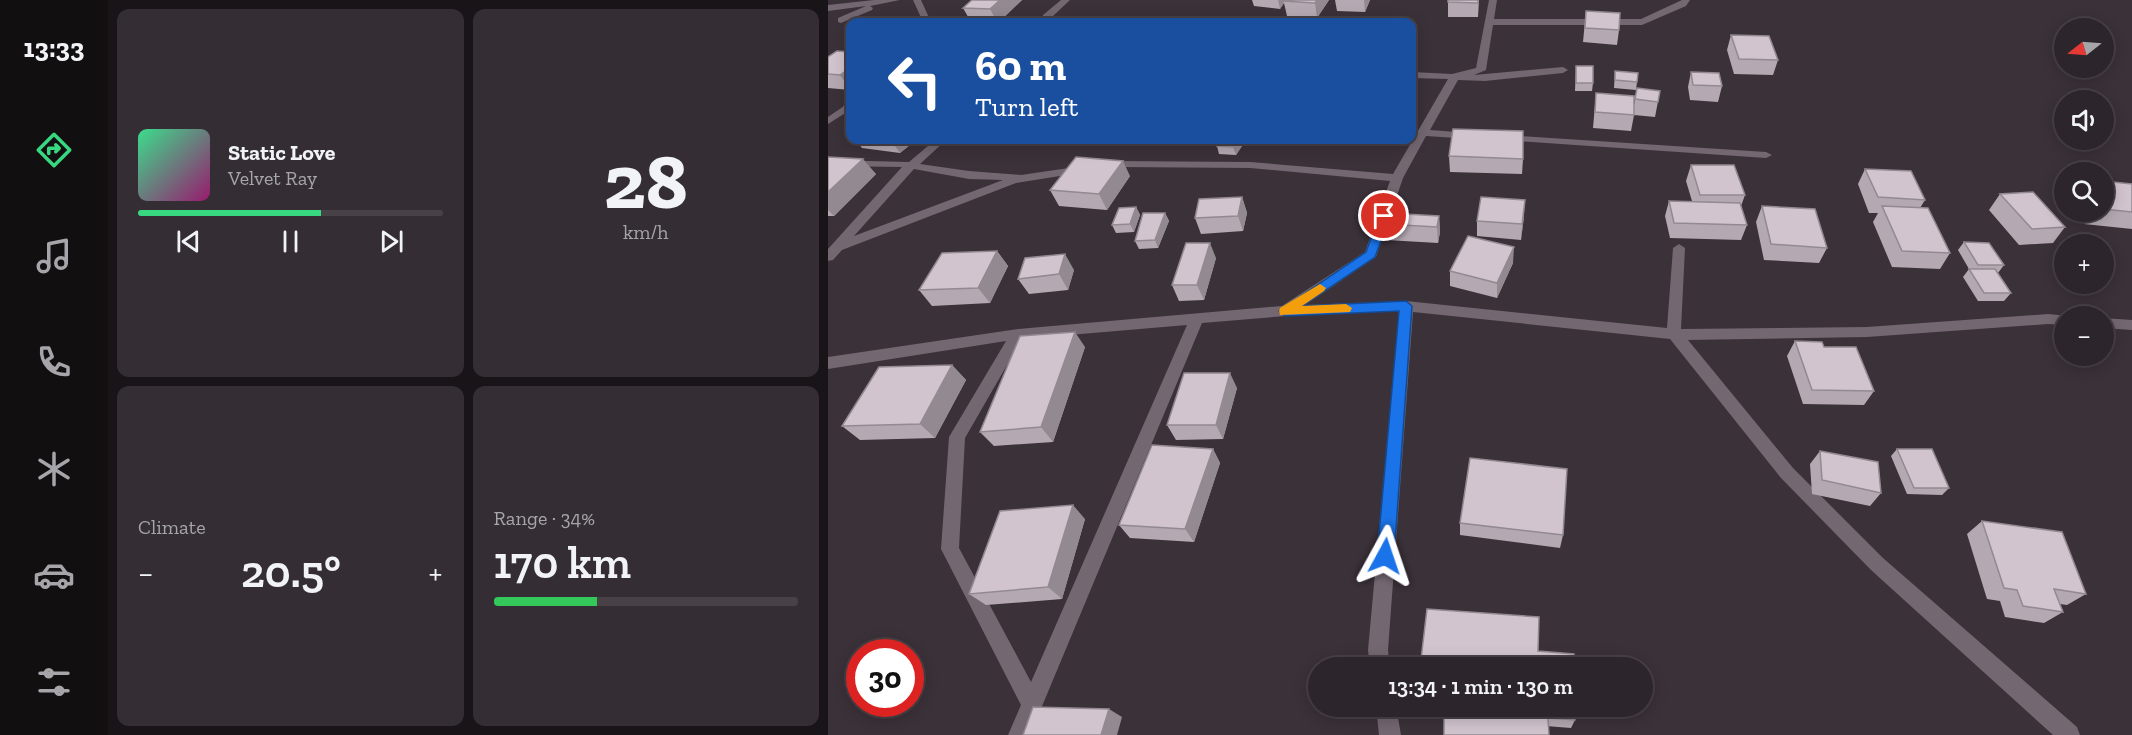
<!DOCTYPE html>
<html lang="en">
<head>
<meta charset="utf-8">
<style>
	:root { --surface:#2c252b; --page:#342d33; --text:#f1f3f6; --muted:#a6a5a9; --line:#484247; --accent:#38d880 }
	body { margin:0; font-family:"Zilla Slab",serif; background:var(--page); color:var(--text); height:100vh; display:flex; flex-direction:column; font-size:22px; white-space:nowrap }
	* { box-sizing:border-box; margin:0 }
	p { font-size:20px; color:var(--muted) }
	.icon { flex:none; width:33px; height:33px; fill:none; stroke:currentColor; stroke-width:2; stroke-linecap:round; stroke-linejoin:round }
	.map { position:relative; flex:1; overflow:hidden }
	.panel { display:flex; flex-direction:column; gap:9px; padding:9px; background:#181418; width:720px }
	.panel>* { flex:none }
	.hud { position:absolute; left:18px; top:18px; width:570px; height:126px; border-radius:12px; box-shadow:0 3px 15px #0003,0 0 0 2px var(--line); background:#1a4fa0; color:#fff; overflow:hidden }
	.needle { width:39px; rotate:253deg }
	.fabs { position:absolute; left:1226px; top:18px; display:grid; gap:12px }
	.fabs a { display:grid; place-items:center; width:60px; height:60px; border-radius:50%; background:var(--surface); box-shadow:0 3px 15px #0003,0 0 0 2px var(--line); font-size:30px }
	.speed { position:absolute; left:18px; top:639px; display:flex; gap:12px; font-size:30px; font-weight:700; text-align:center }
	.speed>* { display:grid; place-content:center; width:78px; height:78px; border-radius:50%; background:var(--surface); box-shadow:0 3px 15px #0003,0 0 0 2px var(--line); line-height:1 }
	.speed .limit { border:9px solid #d22; background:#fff; color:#111 }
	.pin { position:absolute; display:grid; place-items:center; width:51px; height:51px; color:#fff; margin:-26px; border:3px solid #fff; border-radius:50%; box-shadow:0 2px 6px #0007 }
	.me { position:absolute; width:66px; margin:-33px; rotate:5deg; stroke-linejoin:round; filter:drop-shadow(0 0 4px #0008) }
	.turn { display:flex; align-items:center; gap:21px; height:126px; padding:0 30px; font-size:27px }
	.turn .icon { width:78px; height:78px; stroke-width:2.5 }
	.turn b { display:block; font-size:42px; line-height:51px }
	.big { font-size:45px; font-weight:600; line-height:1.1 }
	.panel .tile { flex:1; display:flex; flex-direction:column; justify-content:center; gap:9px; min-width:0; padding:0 21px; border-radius:12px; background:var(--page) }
	.panel .dial { align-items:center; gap:0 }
	.dial b { font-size:78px; line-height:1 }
	.song { display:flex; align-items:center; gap:18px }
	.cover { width:72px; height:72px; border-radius:9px; background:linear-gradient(135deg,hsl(150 70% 55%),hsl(320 70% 35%)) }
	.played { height:6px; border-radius:3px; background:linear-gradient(90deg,var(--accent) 60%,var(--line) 60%) }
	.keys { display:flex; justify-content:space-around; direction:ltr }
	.heat { display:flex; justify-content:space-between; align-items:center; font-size:33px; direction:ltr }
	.charge { height:9px; border-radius:4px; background:linear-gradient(90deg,#34c759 34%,var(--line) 0) }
	.panel .tiles { flex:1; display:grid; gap:9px; grid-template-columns:repeat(2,1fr) }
	.trip { position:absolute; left:480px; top:657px; width:345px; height:60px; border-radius:30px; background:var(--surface); box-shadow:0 3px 15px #0003,0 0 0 2px var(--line); font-weight:600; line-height:60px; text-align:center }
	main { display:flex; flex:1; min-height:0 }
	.tab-bar { display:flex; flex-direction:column; width:108px; justify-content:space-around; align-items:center; background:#120f11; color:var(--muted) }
	.tab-bar .icon { width:42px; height:42px }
	.tab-bar .current { color:var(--accent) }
	.tab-bar b { font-size:27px; color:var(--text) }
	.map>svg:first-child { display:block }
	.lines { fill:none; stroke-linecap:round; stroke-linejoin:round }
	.minor { fill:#736771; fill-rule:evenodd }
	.wall { fill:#b4a9b2 }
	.shaded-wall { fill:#928991 }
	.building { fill:#d1c4cf; stroke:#928991; stroke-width:1.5 }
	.route { fill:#1a73e8; stroke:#114b97; stroke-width:1.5 }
	.slow { fill:#f59e0b }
</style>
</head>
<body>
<main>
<nav class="tab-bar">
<b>13:33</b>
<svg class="icon current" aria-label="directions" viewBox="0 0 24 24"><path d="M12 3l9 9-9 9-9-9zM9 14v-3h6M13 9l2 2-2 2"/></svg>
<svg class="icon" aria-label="music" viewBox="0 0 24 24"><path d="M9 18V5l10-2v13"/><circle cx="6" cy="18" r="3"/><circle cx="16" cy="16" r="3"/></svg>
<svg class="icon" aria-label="phone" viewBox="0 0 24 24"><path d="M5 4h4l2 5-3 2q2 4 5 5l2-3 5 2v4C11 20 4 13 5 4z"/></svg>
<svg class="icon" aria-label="climate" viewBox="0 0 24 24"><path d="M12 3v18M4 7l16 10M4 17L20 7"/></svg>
<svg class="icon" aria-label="car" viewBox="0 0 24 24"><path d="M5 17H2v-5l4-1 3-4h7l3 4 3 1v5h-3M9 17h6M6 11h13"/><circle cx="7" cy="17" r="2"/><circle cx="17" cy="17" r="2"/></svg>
<svg class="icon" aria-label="filters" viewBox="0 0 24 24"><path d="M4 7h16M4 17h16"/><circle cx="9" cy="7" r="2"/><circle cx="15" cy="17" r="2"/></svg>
</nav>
<section class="panel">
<div class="tiles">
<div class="tile">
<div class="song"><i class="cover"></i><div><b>Static Love</b><p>Velvet Ray</p></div></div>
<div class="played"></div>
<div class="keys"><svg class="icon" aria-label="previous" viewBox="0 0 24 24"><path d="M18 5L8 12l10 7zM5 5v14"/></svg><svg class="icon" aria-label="pause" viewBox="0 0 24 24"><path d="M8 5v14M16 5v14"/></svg><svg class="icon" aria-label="next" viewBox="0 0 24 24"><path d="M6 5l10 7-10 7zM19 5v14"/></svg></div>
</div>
<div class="tile dial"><b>28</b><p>km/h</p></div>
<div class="tile"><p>Climate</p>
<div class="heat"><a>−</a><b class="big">20.5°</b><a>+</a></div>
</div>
<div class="tile"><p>Range · 34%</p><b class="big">170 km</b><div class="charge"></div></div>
</div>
</section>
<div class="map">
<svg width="1304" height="735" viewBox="0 0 1304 735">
	<rect width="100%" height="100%" fill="#3b3139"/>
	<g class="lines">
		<path class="minor" d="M46 0H72L42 6 45 8 44 10 13 23 10 22V18L38 6 0 11V5Z
			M85 0H93L103 22H95Z
			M233 0H242L224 17 231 22H221L215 19V15Z
			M661 0H669L666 19H813L854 0H862L858 6 814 25H665L658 70 646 75 735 67 740 70 735 73 657 81 630 80 602 130 643 133 649 136 643 139 598 136 575 178 548 257 477 305 578 301 839 328 845 248 851 244 857 248 853 329 1039 327 1220 314 1241 316H1236V325L1220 324 1039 337 860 340 965 468 1055 558 1249 727 1252 735H1225L1043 570 953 478 842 339 585 312 560 650 562 668H542L540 650 571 311 470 315 374 323 202 735H180L193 705 113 549 121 437 178 341 0 369V357L190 329 454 306 537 252 562 181 422 168 288 167 188 183 14 250 5 260 0 261V249L74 167 0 166V160L81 162 107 140H118L92 164 141 171 193 175 288 161 422 162 565 174 620 79 584 78V72L624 74 648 68ZM86 169 141 179 175 180 26 236ZM359 325 203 682 131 548 137 438 194 339Z
			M22 102V110L0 124V117Z
			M676 135 938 152 944 155 938 158 672 140V136Z
			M1275 318 1304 320V330L1275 328Z
			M548 706H568L573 735H551Z"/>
	</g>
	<path class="wall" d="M144 0H194L171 22H143L135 8Z
		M424 0H501L489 18 459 16 456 3 452 9 426 6Z
		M507 0H542L537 12 509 11Z
		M620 0H651L650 17H620Z
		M758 11 791 30 789 45 755 42Z
		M903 35 950 60 945 75 906 74 899 50Z
		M22 52V90L0 88V57Z
		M748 66 765 83 764 91H747Z
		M787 71 809 82 808 90 786 88Z
		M863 72 894 86 890 102 862 100 860 87Z
		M809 88 832 91 827 117 806 115 803 131 765 128 768 93 806 106Z
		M22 103V113L17 106Z
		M28 140H88L72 153 34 148Z
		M278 140H316L310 146 278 141Z
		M418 140 408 155 391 154 389 146Z
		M621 156 695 159 694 174 622 172Z
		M0 157 48 174 6 216H0Z
		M863 165 917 195 913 206 919 225 913 240 842 238 837 216 841 201H864L858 181Z
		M1037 169 1097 200 1092 208 1122 253 1112 269 1064 267 1045 222 1050 213H1041L1030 184Z
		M302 176 279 210 231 206 222 190Z
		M1275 181 1304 184V229L1256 224 1249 212H1275Z
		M1172 194 1237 227 1225 243 1191 245 1161 210Z
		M414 197 419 213 415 231 373 234 367 218Z
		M934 206 999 248 991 263 936 260 928 222Z
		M308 207 312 215 306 232 288 233 284 225Z
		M337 213 341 221 330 248 311 249 307 241Z
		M611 216 612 232 610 243 558 240 556 224Z
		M696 216 693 240 649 236V221Z
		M1136 242 1176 265 1170 273 1183 293 1176 301H1150L1135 277 1141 269 1130 250Z
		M169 251 180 266 162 303 104 306 91 290Z
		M388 258 376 300 351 301 344 285Z
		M685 263 669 298 622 286V271Z
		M246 270 240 290 201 294 190 279Z
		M967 341 996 347 1046 391 1036 405 975 404 959 356Z
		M257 347 225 442 166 446 152 432Z
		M124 365 138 380 107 438 32 440 14 426Z
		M409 388 395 439 348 440 339 425Z
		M385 449 392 463 366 542 302 538 291 525Z
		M1069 449 1121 488 1114 495 1079 494 1063 456Z
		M992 451 1053 493 1042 506 984 494 982 464Z
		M257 519 234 599 158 605 141 594Z
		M1154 521 1258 594 1239 605 1232 604 1235 612 1216 623 1177 617 1172 601 1159 599 1139 534Z
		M632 523 735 535 732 548 632 535Z
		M588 706 747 720 743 728 590 716Z"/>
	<path class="shaded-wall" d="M172 0H194L171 22H169L162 9Z
		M450 0H458L456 1V3L452 9Z
		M489 0H501L489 18 487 3Z
		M536 0H542L537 12Z
		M22 68V89L12 75Z
		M63 140H88L72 153Z
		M307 140H316L310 146Z
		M410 140H418L408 155 405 147Z
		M35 159 48 174 6 216 0 210V192Z
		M295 161 302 176 279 210 271 194Z
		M414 197 419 213 415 231 410 216Z
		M697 200 696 216 693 240 694 224Z
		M308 207 312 215 306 232 302 224Z
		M337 213 341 221 330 248 327 240Z
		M611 216 612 232 610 243 609 227Z
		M382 243 388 258 376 300 369 285Z
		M686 247 685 263 669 298V283Z
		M169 251 180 266 162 303 150 288Z
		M237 254 246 270 240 290 231 274Z
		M247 332 257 347 225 442 213 427Z
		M124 365 138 380 107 438 92 424Z
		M402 373 409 388 395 439 388 425Z
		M385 449 392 463 366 542 357 529Z
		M245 505 257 519 234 599 220 587Z
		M281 709 294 717 289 735H273Z"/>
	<path class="building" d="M144 0H172L162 9 135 8Z
		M457 0H489L487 3 456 1Z
		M620 0H650V3L620 2Z
		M758 11 792 13 791 30 757 28Z
		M903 35 941 36 950 60 911 59Z
		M9 51 22 52V68L12 75 0 74V57Z
		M748 66H765V83H748Z
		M787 71 810 73 809 82 787 80Z
		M863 72 891 73 894 86 865 85Z
		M809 88 832 91 830 102 807 99Z
		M768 93 806 96V115L767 112Z
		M22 103V107L17 106Z
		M625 129 695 131V159L621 156Z
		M393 140H410L405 147 389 146Z
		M0 157 35 159 0 192Z
		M248 157 295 161 271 194 222 190Z
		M863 165H906L917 195H872Z
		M1037 169 1083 171 1097 200 1050 197Z
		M1275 181 1304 184V212L1275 209Z
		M1205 192 1237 227 1204 229 1172 194Z
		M414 197 410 216 367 218 371 199Z
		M653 197 697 200 694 224 649 221Z
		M841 201 912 203 919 225 846 223Z
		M934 206 987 209 999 248 943 244Z
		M1054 206 1100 208 1122 253 1074 251Z
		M308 207 302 224 284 225 291 208Z
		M315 213H337L327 240 307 241Z
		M559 213 611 216 609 227 556 224Z
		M640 236 686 247 669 283 622 271Z
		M1136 242 1161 243 1176 265H1150Z
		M358 243H382L369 285H344Z
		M169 251 150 288 91 290 114 253Z
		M237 254 231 274 190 279 197 258Z
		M1141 269H1167L1183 293H1156Z
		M247 332 213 427 152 432 192 336Z
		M967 341 994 342 996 347H1028L1046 391 984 390Z
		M124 365 92 424 14 426 51 367Z
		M356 373H402L388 425H339Z
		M324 445 385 449 357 529 291 525Z
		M1069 449H1104L1121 488H1086Z
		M992 451 1050 462 1053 493 994 480Z
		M642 458 739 469 735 535 632 523Z
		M245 505 220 587 141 594 172 511Z
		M1154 521 1234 532 1258 594 1226 589 1235 612 1195 606 1189 590 1176 588Z
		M599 609 711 617 710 651 746 654V668H592Z
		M588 706H746L747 720 720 718 721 735H616V717L705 716Z
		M205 707 281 709 273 735H195Z"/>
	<path class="route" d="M556 213 562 216 547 257 474 306 578 301 584 306 566 556 563 561 557 564 552 561 549 556 571 311 457 316 451 311 538 252 551 216Z"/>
	<path class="slow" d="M492 284 498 288 496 291 474 306 518 304 524 308 522 312 452 315 451 311 452 308Z"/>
</svg>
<div class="fabs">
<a><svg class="needle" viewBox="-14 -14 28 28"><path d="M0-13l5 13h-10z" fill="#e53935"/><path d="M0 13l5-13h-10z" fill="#a6a5a9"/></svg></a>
<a><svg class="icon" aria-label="sound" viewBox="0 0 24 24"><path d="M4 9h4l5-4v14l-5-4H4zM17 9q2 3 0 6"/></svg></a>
<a><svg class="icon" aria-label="search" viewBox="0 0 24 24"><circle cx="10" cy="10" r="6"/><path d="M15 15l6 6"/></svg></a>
<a>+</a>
<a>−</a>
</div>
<div class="speed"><div class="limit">30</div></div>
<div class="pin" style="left:556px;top:216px;background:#d93025"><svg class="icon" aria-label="arrive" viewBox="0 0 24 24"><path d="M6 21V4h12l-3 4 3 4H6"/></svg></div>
<svg class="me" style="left:557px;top:556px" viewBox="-20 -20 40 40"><path d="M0-17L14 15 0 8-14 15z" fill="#1a73e8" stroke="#fff" stroke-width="4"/></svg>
<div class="trip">13:34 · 1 min · 130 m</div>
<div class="hud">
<div class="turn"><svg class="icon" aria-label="left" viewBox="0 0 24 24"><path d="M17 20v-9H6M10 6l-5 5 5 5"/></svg><div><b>60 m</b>Turn left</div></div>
</div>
</div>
</main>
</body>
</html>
